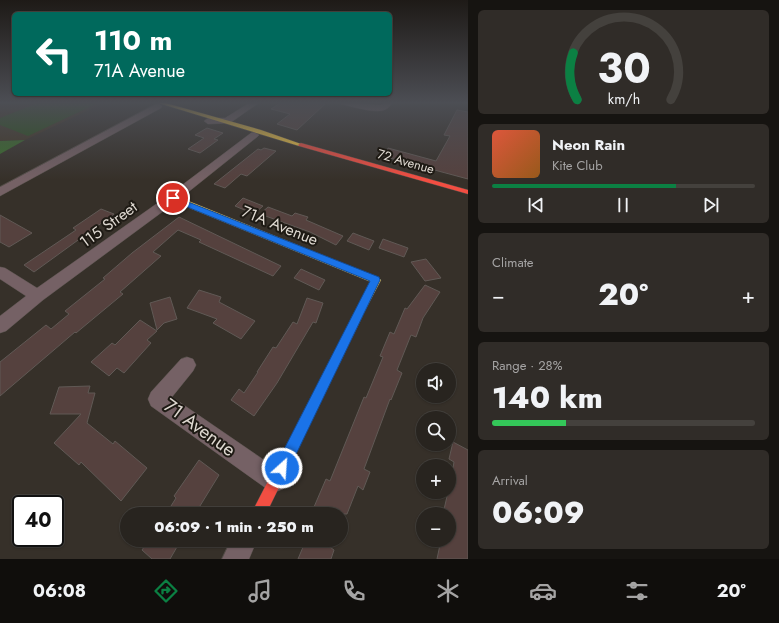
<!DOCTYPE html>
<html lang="en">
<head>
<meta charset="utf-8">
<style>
	:root { --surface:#28241f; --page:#302c28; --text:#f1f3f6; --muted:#a5a4a4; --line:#44413d; --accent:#0b8043 }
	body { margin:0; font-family:Jost,sans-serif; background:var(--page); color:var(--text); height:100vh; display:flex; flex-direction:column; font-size:15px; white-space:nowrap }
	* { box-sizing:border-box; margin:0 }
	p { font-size:13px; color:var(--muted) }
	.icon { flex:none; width:22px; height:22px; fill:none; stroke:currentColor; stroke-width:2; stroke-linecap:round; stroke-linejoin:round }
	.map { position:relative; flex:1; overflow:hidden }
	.sheet { display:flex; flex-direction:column; gap:10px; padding:10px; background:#161411; width:311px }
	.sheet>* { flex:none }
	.hud { position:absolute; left:12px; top:12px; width:380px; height:84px; border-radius:6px; box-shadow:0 1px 3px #0004,0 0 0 1px var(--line); background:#00695c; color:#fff; overflow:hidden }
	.fabs { position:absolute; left:416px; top:363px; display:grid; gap:8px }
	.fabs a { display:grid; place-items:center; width:40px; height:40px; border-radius:50%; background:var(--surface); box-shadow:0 1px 3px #0004,0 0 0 1px var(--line); font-size:20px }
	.speed { position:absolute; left:12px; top:495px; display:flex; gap:8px; font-size:20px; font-weight:700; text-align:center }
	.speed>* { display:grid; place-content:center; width:52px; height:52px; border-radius:50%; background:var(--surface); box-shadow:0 1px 3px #0004,0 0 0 1px var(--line); line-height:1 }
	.speed .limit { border:2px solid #111; border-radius:6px; background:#fff; color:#111 }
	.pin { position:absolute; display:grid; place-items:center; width:34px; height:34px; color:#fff; margin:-17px; border:2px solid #fff; border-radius:50%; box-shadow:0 1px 4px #0007 }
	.me { position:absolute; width:44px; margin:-22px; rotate:26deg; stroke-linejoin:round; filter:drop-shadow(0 0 3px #0008) }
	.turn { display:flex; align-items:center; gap:14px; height:84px; padding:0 16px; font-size:18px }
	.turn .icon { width:52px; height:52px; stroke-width:2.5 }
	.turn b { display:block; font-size:28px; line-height:34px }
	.big { font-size:30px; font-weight:800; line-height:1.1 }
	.sheet .tile { flex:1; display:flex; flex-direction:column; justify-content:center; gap:6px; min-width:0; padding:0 14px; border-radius:6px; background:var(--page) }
	.sheet .dial { align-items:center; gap:0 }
	.dial svg { height:104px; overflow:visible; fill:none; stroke:var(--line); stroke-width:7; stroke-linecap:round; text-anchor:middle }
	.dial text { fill:var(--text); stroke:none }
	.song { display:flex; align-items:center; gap:12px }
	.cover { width:48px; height:48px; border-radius:6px; background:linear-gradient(135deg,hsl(10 70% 55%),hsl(30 70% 35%)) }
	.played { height:4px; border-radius:2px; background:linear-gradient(90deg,var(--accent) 70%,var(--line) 70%) }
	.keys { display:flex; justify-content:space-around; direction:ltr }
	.heat { display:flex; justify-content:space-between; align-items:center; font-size:22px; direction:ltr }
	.charge { height:6px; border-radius:3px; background:linear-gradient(90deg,#34c759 28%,var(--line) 0) }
	.trip { position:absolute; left:120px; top:507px; width:228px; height:40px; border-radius:20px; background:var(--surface); box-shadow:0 1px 3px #0004,0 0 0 1px var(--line); font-weight:800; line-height:40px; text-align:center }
	.tabs { display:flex; height:64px; justify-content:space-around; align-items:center; background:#100e0c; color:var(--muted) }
	.tabs .icon { width:28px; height:28px }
	.tabs .on { color:var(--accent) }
	.tabs b { font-size:18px; color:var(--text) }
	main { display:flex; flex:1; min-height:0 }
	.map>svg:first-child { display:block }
	.built { fill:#413524 }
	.green { fill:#275118 }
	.forest { fill:#396d29 }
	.building { fill:#55413e; stroke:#605955 }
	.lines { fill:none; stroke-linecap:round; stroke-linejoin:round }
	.street-casing { stroke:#534e48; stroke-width:1 }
	.slow-casing { stroke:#534e48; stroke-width:1 }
	.jam-casing { stroke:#534e48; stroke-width:1 }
	.street { fill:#756165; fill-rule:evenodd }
	.slow { fill:#ffcf43; fill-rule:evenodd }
	.jam { fill:#f24e42; fill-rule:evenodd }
	.route { fill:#1a73e8; stroke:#114b97 }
	.labels { text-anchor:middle; stroke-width:4; stroke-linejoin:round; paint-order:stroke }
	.far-street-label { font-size:13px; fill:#ded8d0; stroke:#1e1a14 }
	.street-label { font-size:16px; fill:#ded8d0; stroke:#1e1a14 }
	.near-street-label { font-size:19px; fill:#ded8d0; stroke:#1e1a14 }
</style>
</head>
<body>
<main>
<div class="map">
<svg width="468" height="559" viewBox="0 0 468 559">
	<rect width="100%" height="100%" fill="#363029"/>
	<path class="built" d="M0 102H106L25 140 0 141Z"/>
	<path class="green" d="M40 102H88L96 104 28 136 0 125V118Z"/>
	<path class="forest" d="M25 140 0 154V141Z"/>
	<path class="building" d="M282 102H316L325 104 297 130 277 124 290 114 271 109Z
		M457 110 468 112V179L386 157 388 148 436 161 450 136 444 135Z
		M207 128 223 133 214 139 218 140 200 153 188 149 204 138 195 135Z
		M264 148 276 151 247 176 241 174 225 188 214 184 258 149 261 150Z
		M243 198 263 206 254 214 235 206Z
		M268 207 292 216 295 213 308 217 306 220 343 236 336 245 310 232 260 214Z
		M101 209 114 214 34 272 24 265 76 230 73 228Z
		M0 215 32 233 9 247 0 242Z
		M179 217 281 266 273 276 199 242 201 240 178 230 153 252 161 256 120 292 123 294 76 333 75 332 0 396V362L46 325 51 329 69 314 65 311 105 279 103 278 132 253Z
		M353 233 374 241 369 250 347 241Z
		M383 239 408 248 404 257 379 248Z
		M426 259 441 278 425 281 411 262Z
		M301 269 325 280 319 290 294 278Z
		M425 285 440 292 423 318 416 337 411 335 397 370 402 373 391 400 390 399 364 469 370 472 363 490 358 486 347 514H311L326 479 330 481 364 397 366 398 383 357 380 356 390 332 394 334 405 308 407 309Z
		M199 290 221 297 219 302 255 321 241 339 213 323 217 319 187 308Z
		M170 297 177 319 164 323 157 330 150 303Z
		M307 298 323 303 316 323 313 322 277 383 254 416 231 400 239 389 244 393 258 372H257L273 347 276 348 293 322 297 324Z
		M140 320 157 331 147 340 151 343 124 373 117 368 109 376 91 362 112 343 115 345Z
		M90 386 88 393H95L87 423 113 444 115 441 147 468 121 501 81 462 79 465 54 443 81 414H50L59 387Z
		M453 442 468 450V559H437L441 540H449V514H443L448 492H449L454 462 449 459Z
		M199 460 219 475 195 514H166L176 498 174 496Z
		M149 540H181L170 559H152L142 550Z
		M306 540H320L334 550 331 559H298Z"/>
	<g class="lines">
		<defs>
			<path id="street" d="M251 102H260L230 123 208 124 204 121 208 118H225Z
				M340 102C354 101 367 105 381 105L385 102H393C391 104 389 108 386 109 378 115 351 106 341 104Z
				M158 103 162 106 161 108 0 196V187Z
				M254 132 259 135 257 137 177 201 43 300 6 331 0 333V316L26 296 0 279V267L5 268 37 288 169 195 251 133Z
				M187 357 193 359 196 365 193 371 172 397 283 473 286 481 283 489 275 492 267 489 151 406 148 399 151 392 181 359Z
				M231 540H257L249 559H222Z"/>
			<path id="slow" d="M155 102H162L261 130 304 145 299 146Z
				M170 196H176L379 278 381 280 360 320 357 321 354 320 352 317 371 282 170 200Z"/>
			<path id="jam" d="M301 143 468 190V194L299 146 298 145Z
				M357 313 360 314 362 317 266 514H251L354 314Z"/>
		</defs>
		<use href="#street" class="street-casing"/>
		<use href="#slow" class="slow-casing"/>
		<use href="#jam" class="jam-casing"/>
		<use href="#street" class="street"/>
		<use href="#slow" class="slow"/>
		<use href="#jam" class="jam"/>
	</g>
	<linearGradient id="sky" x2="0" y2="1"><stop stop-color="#1e1a17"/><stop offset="0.57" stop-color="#4c4e54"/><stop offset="1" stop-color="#4c4e54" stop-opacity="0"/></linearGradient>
	<rect width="468" height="180" fill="url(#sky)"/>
	<path class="route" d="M173 196 379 277 380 280 287 473 282 475 277 473 275 468 277 463 370 281 170 200V197Z"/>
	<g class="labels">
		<g class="far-street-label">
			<text transform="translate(406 161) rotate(16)" y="5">72 Avenue</text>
		</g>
		<g class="street-label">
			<text transform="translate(108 224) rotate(-36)" y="6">115 Street</text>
			<text transform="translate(280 225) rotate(22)" y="6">71A Avenue</text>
		</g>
		<g class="near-street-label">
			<text transform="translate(200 427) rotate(36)" y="7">71 Avenue</text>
		</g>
	</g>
</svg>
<div class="fabs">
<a><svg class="icon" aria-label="sound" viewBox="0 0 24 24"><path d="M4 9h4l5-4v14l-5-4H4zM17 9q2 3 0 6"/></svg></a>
<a><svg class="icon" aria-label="search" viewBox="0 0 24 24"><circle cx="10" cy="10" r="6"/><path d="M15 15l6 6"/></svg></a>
<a>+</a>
<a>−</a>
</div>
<div class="speed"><div class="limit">40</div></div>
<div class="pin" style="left:173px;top:198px;background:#d93025"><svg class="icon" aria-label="arrive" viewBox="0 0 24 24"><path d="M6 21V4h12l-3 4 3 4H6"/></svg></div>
<svg class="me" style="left:282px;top:468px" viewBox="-20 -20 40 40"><circle r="17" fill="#1a73e8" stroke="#fff" stroke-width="3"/><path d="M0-11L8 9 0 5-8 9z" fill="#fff"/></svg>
<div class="trip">06:09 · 1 min · 250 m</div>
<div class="hud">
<div class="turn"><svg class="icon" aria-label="left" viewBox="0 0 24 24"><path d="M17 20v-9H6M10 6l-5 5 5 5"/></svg><div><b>110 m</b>71A Avenue</div></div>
</div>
</div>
<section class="sheet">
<div class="tile dial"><svg viewBox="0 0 100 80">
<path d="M14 69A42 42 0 1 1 86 69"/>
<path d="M14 69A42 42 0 0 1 11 33" stroke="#0b8043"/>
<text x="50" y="56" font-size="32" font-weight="700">30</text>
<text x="50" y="72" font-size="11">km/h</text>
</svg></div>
<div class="tile">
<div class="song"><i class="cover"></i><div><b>Neon Rain</b><p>Kite Club</p></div></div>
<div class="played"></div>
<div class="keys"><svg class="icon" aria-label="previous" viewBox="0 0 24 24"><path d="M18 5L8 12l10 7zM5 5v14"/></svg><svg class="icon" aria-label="pause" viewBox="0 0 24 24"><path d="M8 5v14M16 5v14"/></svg><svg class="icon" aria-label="next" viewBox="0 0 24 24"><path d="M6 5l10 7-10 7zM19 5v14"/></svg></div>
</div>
<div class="tile"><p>Climate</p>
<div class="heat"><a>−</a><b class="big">20°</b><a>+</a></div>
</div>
<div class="tile"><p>Range · 28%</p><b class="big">140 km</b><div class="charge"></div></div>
<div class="tile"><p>Arrival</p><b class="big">06:09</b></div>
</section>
</main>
<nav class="tabs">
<b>06:08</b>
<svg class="icon on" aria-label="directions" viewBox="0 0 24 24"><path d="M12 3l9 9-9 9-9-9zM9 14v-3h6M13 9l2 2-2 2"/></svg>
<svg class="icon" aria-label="music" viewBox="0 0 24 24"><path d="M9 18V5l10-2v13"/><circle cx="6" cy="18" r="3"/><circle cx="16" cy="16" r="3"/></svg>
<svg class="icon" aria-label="phone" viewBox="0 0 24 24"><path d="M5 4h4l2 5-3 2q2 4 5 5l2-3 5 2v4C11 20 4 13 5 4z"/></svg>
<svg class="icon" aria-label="climate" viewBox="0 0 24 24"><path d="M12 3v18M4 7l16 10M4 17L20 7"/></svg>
<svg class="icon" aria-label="car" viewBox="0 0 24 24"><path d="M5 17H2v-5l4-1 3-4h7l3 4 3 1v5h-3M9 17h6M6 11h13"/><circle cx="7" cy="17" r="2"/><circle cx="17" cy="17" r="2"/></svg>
<svg class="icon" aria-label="filters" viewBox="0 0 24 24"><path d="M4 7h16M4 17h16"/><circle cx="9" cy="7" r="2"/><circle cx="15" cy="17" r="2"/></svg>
<b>20°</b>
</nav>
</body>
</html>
